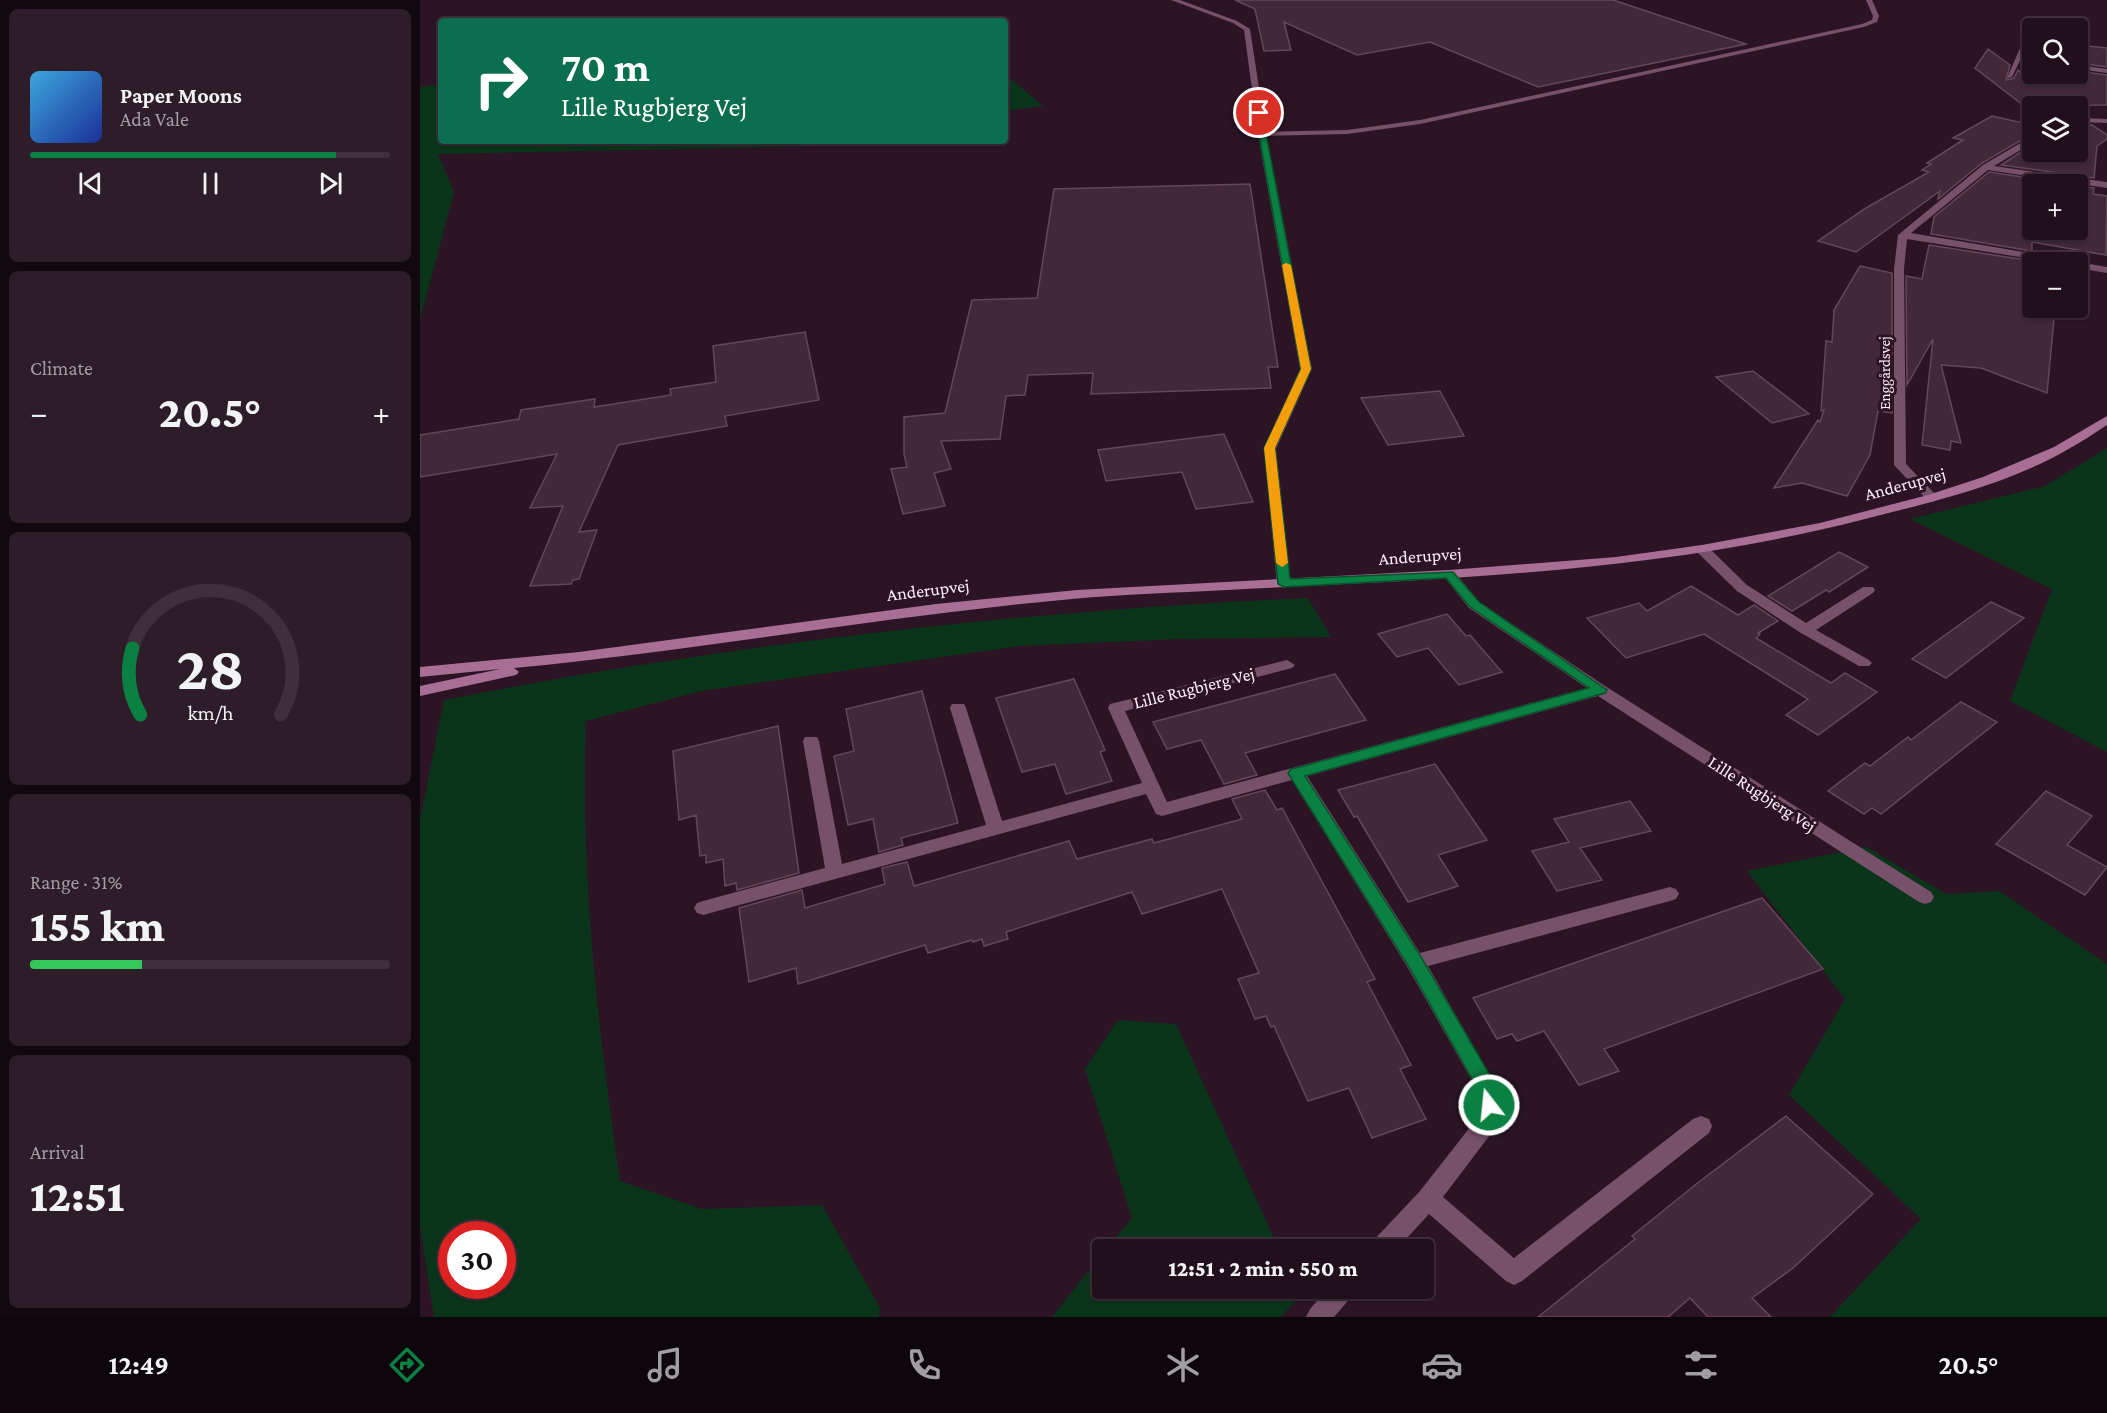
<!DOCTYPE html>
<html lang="en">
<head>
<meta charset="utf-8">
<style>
	:root { --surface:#210f1c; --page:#2d1d29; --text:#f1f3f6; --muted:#a29ca3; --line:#3e2f3b; --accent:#0b8043 }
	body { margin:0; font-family:"Crimson Pro",serif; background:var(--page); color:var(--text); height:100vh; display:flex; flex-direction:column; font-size:22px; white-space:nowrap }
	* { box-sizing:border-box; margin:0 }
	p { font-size:20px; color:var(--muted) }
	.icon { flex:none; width:33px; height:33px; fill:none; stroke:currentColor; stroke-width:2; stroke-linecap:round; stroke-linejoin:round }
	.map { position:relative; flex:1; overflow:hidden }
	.drawer { display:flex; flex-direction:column; gap:9px; padding:9px; background:#12080f; width:420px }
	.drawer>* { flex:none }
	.guide { position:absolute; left:18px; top:18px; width:570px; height:126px; border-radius:6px; box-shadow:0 2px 4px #0004,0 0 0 2px var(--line); background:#0b6e4f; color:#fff; overflow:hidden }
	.tools { position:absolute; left:1602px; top:18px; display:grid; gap:12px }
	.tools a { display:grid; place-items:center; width:66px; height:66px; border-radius:6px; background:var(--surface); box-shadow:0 2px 4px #0004,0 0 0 2px var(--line); font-size:30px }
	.speed { position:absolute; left:18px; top:1221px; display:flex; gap:12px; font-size:30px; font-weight:700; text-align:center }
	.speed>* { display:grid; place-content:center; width:78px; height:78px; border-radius:50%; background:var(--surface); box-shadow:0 2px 4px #0004,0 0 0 2px var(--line); line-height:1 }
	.speed .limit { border:9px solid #d22; background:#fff; color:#111 }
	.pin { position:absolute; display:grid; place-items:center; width:51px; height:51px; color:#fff; margin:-26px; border:3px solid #fff; border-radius:50%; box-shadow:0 2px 6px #0007 }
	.me { position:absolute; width:66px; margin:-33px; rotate:344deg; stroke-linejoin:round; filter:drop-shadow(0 0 4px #0008) }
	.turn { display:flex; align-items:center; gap:21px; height:126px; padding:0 24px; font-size:27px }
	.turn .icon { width:78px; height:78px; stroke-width:2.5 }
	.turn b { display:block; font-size:42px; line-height:51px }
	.big { font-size:45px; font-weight:800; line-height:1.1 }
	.drawer .tile { flex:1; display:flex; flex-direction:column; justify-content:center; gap:9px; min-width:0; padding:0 21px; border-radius:9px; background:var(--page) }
	.drawer .dial { align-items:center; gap:0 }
	.dial svg { height:156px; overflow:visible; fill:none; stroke:var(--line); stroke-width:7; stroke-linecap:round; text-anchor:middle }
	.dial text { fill:var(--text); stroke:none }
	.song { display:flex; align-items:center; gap:18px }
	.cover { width:72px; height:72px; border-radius:9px; background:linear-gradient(135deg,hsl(200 70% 55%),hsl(230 70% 35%)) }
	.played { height:6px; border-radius:3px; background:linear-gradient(90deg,var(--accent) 85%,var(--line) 85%) }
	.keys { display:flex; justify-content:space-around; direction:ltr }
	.heat { display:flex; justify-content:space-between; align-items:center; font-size:33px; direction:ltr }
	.charge { height:9px; border-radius:4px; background:linear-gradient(90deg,#34c759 31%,var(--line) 0) }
	.trip { position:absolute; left:672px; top:1239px; width:342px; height:60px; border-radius:6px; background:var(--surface); box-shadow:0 2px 4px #0004,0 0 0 2px var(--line); font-weight:800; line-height:60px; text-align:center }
	.dock { display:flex; height:96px; justify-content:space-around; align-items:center; background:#0d060b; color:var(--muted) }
	.dock .icon { width:42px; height:42px }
	.dock .active { color:var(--accent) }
	.dock b { font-size:27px; color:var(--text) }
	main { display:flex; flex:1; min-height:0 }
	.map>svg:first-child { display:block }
	.green { fill:#0a351a; fill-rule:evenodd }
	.building { fill:#422839; stroke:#64485a; stroke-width:1.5 }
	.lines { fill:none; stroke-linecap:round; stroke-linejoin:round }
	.lane { fill:#765169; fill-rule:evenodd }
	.street { fill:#765169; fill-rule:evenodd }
	.secondary { fill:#a86e95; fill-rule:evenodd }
	.route { fill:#0b8043; stroke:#07532c; stroke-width:1.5 }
	.slow { fill:#f59e0b }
	.labels { text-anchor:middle; stroke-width:6; stroke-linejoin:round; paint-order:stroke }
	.far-street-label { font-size:15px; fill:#ffedf8; stroke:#2c1425 }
	.street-label { font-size:18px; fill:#ffedf8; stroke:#2c1425 }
</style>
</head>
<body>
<main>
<section class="drawer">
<div class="tile">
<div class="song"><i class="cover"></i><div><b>Paper Moons</b><p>Ada Vale</p></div></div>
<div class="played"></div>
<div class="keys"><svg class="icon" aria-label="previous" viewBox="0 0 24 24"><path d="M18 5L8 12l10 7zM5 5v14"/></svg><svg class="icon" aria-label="pause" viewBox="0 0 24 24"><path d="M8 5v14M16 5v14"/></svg><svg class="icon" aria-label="next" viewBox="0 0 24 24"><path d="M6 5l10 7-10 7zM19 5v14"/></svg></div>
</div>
<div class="tile"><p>Climate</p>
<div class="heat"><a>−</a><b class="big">20.5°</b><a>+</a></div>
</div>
<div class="tile dial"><svg viewBox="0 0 100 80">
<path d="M14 69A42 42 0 1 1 86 69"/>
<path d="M14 69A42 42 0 0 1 10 35" stroke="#0b8043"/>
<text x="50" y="56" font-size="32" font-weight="700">28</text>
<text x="50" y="72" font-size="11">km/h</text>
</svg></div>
<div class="tile"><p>Range · 31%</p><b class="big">155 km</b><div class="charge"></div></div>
<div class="tile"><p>Arrival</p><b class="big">12:51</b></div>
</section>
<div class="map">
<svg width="1687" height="1317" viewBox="0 0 1687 1317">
	<rect width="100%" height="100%" fill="#2c1425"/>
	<path class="green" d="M585 74 623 106 585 111Z
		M21 84V141H500L498 144 18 154 34 192 0 320V87Z
		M1687 448V752L1590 701 1632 589 1490 519 1625 486Z
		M888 598 911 637 759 639 599 646 281 691 166 721C160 875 178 1029 200 1181L282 1209 402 1205 460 1308 459 1317H14L0 1226V820L24 700C309 644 598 611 888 598ZM82 1234V1286H32V1234Z
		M1446 847 1526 894 1579 891 1687 964V1317H1410L1501 1219 1369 1095 1425 999 1327 871Z
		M698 1020 756 1024 859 1249H686L712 1218 665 1069Z
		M682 1254V1288H877L880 1296 861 1317H632Z"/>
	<path class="building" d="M815 0H1193L1326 44 1118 87 1010 42 937 55 864 22 871 50 844 51 835 9Z
		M1658 45 1687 48V67L1658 63Z
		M1568 49 1590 65 1586 80 1594 78 1598 70 1602 74 1612 49V74H1658V71L1687 75V105L1612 106V112L1555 68Z
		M1572 116 1612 125V136H1608L1562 163 1518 199 1520 191 1436 252 1398 241 1446 208 1509 172 1502 170 1511 164 1507 163 1543 140 1533 138Z
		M1658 124 1672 125 1687 135V139L1677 146 1674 178 1581 165 1612 145V152H1658Z
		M1569 172 1649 184H1612V230H1658V186L1674 188 1673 194 1687 196 1686 255 1612 242V251L1511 234 1514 217Z
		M830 184 858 367H848L851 388 671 394 673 373 608 375 605 395 586 396 580 439 521 441 531 469 514 473 525 506 483 514 471 469 487 467 484 454V417L525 413 552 300 617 298 634 189Z
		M1509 245 1612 261V308H1635L1627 393 1561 368 1521 365 1541 443 1531 441 1530 450 1502 445 1513 339 1487 385 1486 276 1502 279Z
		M1440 266 1472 273V413L1458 411 1450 455 1427 496 1382 483 1354 488 1398 420 1400 422 1404 410 1401 411 1406 341 1412 342 1414 310Z
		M385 332 399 400 305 416 307 426 198 445 159 532 177 530 159 579 153 580 151 584 110 586 143 506 110 508 137 454 0 477V435L99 419 101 410 175 399 174 407 251 395 250 389 296 382 293 346Z
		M1333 371 1389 414 1352 423 1296 377Z
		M1020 391 1044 436 968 445 941 398Z
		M804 434 833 502 776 509 762 472 686 481 678 450Z
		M1419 552 1448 567 1409 592 1406 590 1372 611 1348 596Z
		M1271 586 1318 615 1334 605 1358 621 1338 633 1340 634 1336 638 1411 683 1425 673 1457 692 1398 735 1366 715 1388 699 1284 634 1206 658 1167 618 1219 603 1227 611Z
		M1571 602 1604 618 1526 678 1492 659Z
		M1027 614 1046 636 1050 635 1082 672 1039 685 1008 648 977 657 958 634Z
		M915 674 946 720 825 753 837 775 804 784 781 740 747 749 733 722Z
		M654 679 685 750 680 752 692 781 646 794 635 764 602 772 576 698Z
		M502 691 538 823 481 838 483 845 459 852 453 819 428 825 414 756 434 751 426 709Z
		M1541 702 1577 722 1461 814 1452 808 1444 814 1408 791 1445 763 1450 766 1488 737 1491 740Z
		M358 726 379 873 317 890 316 883 305 886 303 859 286 863V855L280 856 276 815 259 820 253 751Z
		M1015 764 1067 840 1018 855 1038 886 988 902 937 816 934 817 918 790Z
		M845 790 857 810 862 808 955 979 947 982 991 1065 980 1069 1006 1119 952 1138 929 1088 888 1101 854 1026 851 1027 846 1016 835 1019 818 979 839 973 802 889 722 914 712 892 586 932 588 939 564 946 562 939 553 942 552 940 508 953 505 945 378 984 376 968 329 982 319 908 382 890 385 908 465 884 462 868 487 862 494 886 649 841 657 859 732 839 734 843 822 819 812 799Z
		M1626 791 1672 816 1647 845 1687 867 1665 895 1576 844Z
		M1210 801 1231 831 1160 848 1182 880 1137 891 1112 851 1149 842 1134 819Z
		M1342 898 1403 969 1184 1049 1199 1071 1159 1085 1124 1031 1097 1041 1092 1034 1077 1039 1053 998Z
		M1366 1116 1453 1194 1373 1268 1332 1298 1351 1317H1288L1270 1298 1248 1317H1118L1215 1239 1212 1236 1275 1185Z"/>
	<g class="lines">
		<path class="lane" d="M1446 0H1452L1459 16 1457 22 1444 27 1000 124 927 134 842 136 838 134 842 132 927 130 1000 120 1442 24 1452 20 1453 16Z
			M1604 44 1607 46 1592 77 1587 78 1601 46Z
			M1658 65 1687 69V73L1658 69Z"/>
		<path class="street" d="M751 0H760L817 21 830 29 846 134 892 369 856 449 871 584 864 588 857 584 844 449 880 369 838 134 824 30 813 23Z
			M1658 118 1687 119V123L1658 122Z
			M1609 138H1612V143L1574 166 1687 182V188L1568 170 1491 233 1645 259 1649 262H1631L1487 239 1484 269 1486 464 1519 498 1513 502 1508 501 1474 465V269L1478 235 1563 165Z
			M1656 262H1658L1687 267V273L1658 268Z
			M1282 545 1287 546 1327 585 1386 623 1443 587H1453L1455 590 1453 593 1396 630 1449 660 1452 663 1449 666H1439L1381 633 1317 591 1277 552 1275 549 1277 546Z
			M1029 570 1034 571 1059 602 1185 686 1511 892 1514 897 1511 902 1505 904 1499 902 1178 696 887 776 1000 953 1250 887 1256 889 1259 894 1256 899 1250 901 1008 966 1078 1090 1080 1120 1076 1127 1023 1197 1094 1258 1273 1119 1281 1116 1289 1119 1292 1126 1289 1133 1102 1281 1094 1285 1086 1281 1009 1214 976 1250H949L952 1242 1000 1191 1058 1117V1091L988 968 872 780 742 816 736 814 726 794 283 915 277 913 274 908 277 903 283 901 405 868 383 741 385 737H397L399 741 422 864 566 825 530 708 532 704H544L546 708 582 821 722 783 688 708 690 704 867 660 875 665 872 668 705 711 747 802 1167 688 1049 608 1022 574Z
			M908 1288H936L932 1296 914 1317H886L890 1309Z"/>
		<path class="secondary" d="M1687 416V425C1673 434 1660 443 1645 451 1585 485 1512 502 1445 519 1237 573 1021 579 807 590 755 593 704 594 652 599 465 616 281 650 94 668L99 672 96 675 0 696V686L80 669 0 677V667L159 652 516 604 657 590 1029 570 1196 557 1282 545 1400 523 1508 495 1563 477 1634 447Z"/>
	</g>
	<path class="route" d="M839 111 842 113 891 369 855 448 870 579 1033 572 1059 602 1187 690 1185 693 885 776 1001 957 1075 1084 1078 1105 1076 1111 1069 1114 1062 1111 1059 1091 989 967 868 773 871 769 876 768 1169 688 1050 607 1026 578 864 587 858 584 844 448 881 369 835 113Z"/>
	<path class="slow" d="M866 263 871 265 891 369 855 448 868 563 862 567 856 563 844 448 881 369 862 265Z"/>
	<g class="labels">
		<g class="far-street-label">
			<text transform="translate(1465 373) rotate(-90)" y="5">Enggårdsvej</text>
		</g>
		<g class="street-label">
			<text transform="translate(1485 484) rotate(-15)" y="6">Anderupvej</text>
			<text transform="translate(1000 556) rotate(-4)" y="6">Anderupvej</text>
			<text transform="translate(508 590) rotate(-7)" y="6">Anderupvej</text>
			<text transform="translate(774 688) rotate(-14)" y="6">Lille Rugbjerg Vej</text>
			<text transform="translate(1342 794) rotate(33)" y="6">Lille Rugbjerg Vej</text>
		</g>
	</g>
</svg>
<div class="tools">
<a><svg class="icon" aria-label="search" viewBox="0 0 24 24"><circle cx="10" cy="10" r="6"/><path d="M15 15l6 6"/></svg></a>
<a><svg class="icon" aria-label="layers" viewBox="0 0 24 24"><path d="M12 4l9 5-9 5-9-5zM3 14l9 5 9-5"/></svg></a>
<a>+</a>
<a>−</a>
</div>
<div class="speed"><div class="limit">30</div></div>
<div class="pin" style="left:839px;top:113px;background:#d93025"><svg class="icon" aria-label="arrive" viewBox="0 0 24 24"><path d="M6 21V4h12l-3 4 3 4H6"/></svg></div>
<svg class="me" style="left:1069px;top:1105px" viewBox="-20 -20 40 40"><circle r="17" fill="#0b8043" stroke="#fff" stroke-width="3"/><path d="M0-11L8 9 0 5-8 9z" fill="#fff"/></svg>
<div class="trip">12:51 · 2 min · 550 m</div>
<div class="guide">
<div class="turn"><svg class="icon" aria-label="right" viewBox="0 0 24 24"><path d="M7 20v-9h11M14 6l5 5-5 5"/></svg><div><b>70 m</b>Lille Rugbjerg Vej</div></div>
</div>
</div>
</main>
<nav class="dock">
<b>12:49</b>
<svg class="icon active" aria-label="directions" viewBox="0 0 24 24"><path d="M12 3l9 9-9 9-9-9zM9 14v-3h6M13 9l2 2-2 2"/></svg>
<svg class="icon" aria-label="music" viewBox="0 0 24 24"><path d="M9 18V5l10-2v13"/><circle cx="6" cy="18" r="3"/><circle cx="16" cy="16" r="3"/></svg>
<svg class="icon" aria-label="phone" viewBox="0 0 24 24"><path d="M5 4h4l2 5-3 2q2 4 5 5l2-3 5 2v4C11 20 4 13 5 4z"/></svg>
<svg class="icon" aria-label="climate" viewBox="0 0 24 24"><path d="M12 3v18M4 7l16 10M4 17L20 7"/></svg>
<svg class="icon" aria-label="car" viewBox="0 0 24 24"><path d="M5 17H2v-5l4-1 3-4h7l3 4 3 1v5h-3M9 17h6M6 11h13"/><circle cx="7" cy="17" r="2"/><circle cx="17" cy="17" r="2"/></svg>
<svg class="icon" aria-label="filters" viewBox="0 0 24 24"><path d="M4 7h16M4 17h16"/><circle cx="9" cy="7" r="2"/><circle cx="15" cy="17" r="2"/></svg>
<b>20.5°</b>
</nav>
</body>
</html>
